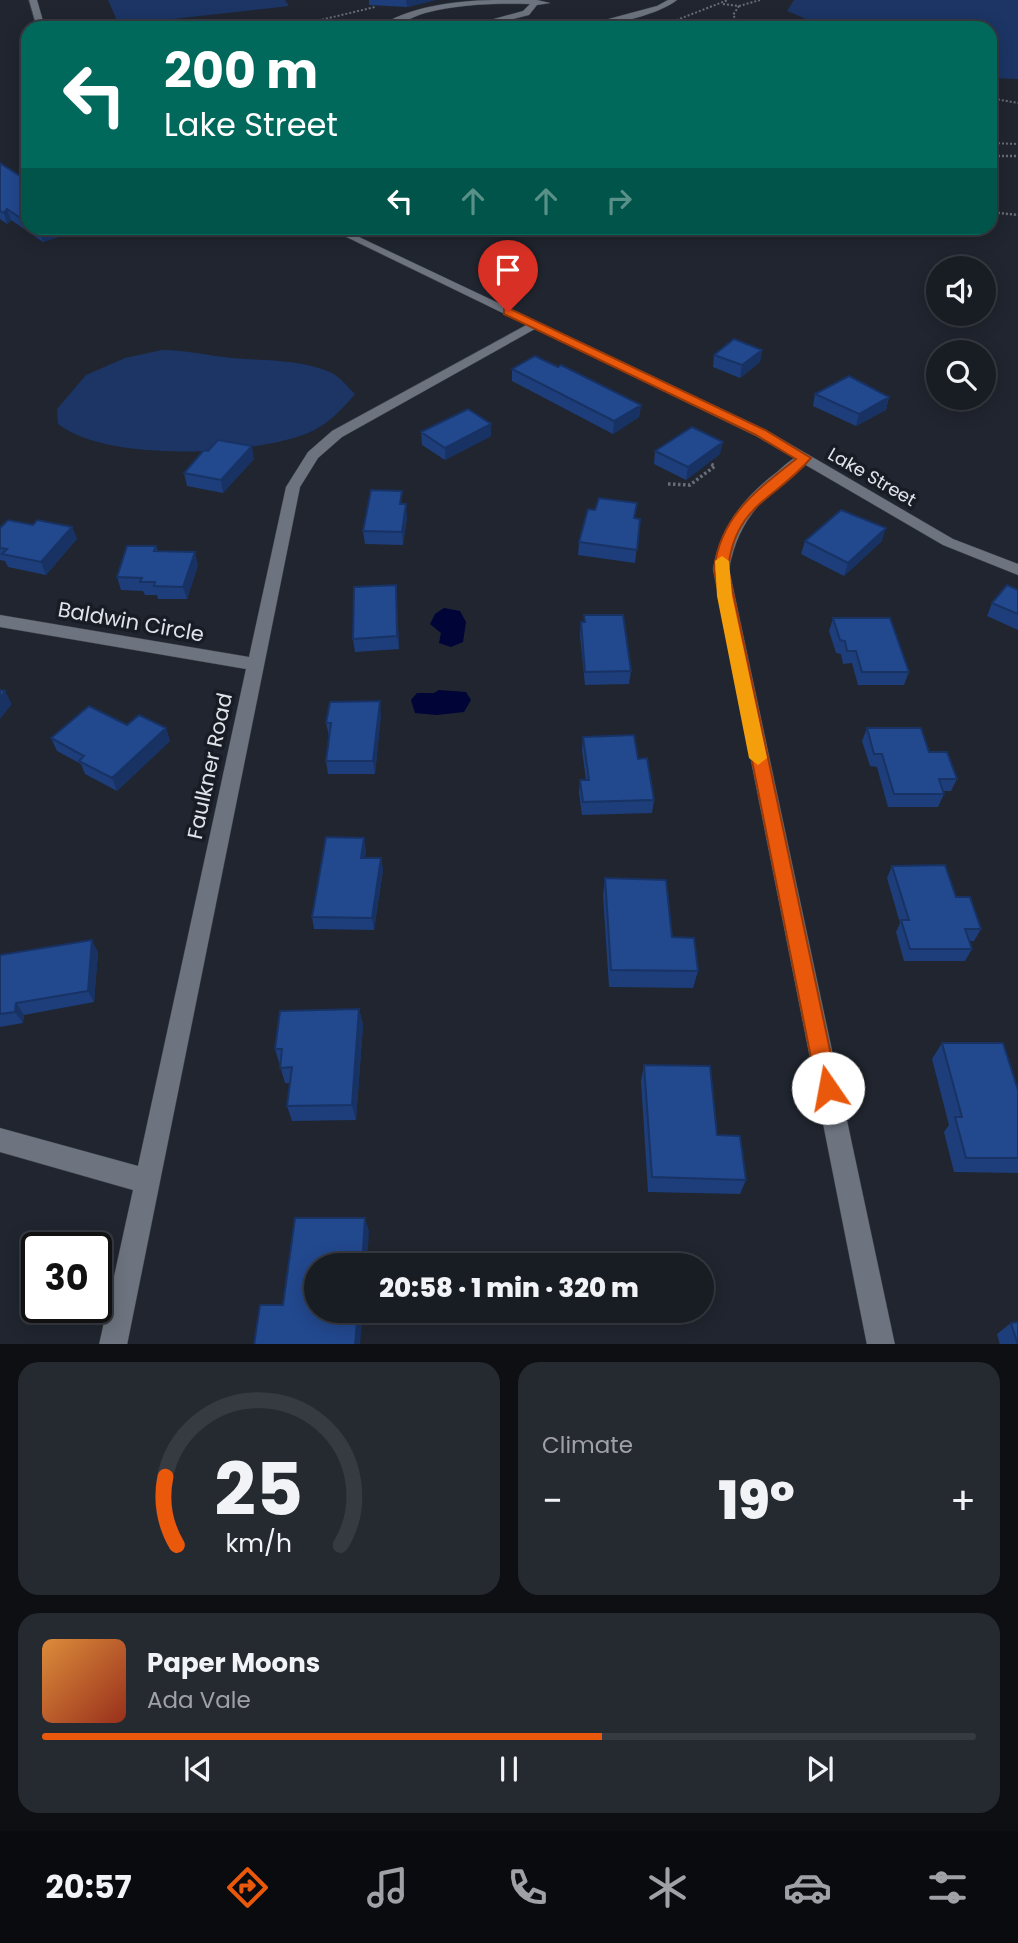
<!DOCTYPE html>
<html lang="en">
<head>
<meta charset="utf-8">
<style>
	:root { --surface:#181c23; --page:#252930; --text:#f1f3f6; --muted:#9fa1a6; --line:#363a41; --accent:#ea580c }
	body { margin:0; font-family:Poppins,sans-serif; background:var(--page); color:var(--text); height:100vh; display:flex; flex-direction:column; font-size:26px; white-space:nowrap }
	* { box-sizing:border-box; margin:0 }
	p { font-size:23px; color:var(--muted) }
	.icon { flex:none; width:38px; height:38px; fill:none; stroke:currentColor; stroke-width:2; stroke-linecap:round; stroke-linejoin:round }
	.map { position:relative; height:1344px; overflow:hidden }
	.details { display:flex; flex-direction:column; gap:18px; padding:18px; background:#0d0f13; flex:1 }
	.details>* { flex:none }
	.hud { position:absolute; left:21px; top:21px; width:976px; height:214px; border-radius:21px; box-shadow:0 4px 18px #0003,0 0 0 2px var(--line); background:#00695c; color:#fff; overflow:hidden }
	.tools { position:absolute; left:926px; top:256px; display:grid; gap:14px }
	.tools a { display:grid; place-items:center; width:70px; height:70px; border-radius:50%; background:var(--surface); box-shadow:0 4px 18px #0003,0 0 0 2px var(--line); font-size:35px }
	.speed { position:absolute; left:21px; top:1232px; display:flex; gap:14px; font-size:35px; font-weight:700; text-align:center }
	.speed>* { display:grid; place-content:center; width:91px; height:91px; border-radius:50%; background:var(--surface); box-shadow:0 4px 18px #0003,0 0 0 2px var(--line); line-height:1 }
	.speed .limit { border:4px solid #111; border-radius:10px; background:#fff; color:#111 }
	.pin { position:absolute; display:grid; place-items:center; width:60px; height:60px; color:#fff; margin:-72px -30px; border-radius:50% 50% 50% 0; rotate:-45deg; box-shadow:0 0 7px #0007 }
	.pin .icon { rotate:45deg }
	.me { position:absolute; width:77px; margin:-38px; rotate:348deg; stroke-linejoin:round; filter:drop-shadow(0 0 5px #0008) }
	.turn { display:flex; align-items:center; gap:24px; height:147px; padding:0 28px; font-size:32px }
	.turn .icon { width:91px; height:91px; stroke-width:2.5 }
	.turn b { display:block; font-size:49px; line-height:60px }
	.lanes { display:flex; align-items:center; height:66px; padding:0 28px; background:#0003; justify-content:center; gap:35px; direction:ltr }
	.lanes .off { opacity:.35 }
	.big { font-size:52px; font-weight:800; line-height:1.1 }
	.details .card { flex:1; display:flex; flex-direction:column; justify-content:center; gap:10px; min-width:0; padding:0 24px; border-radius:21px; background:var(--page) }
	.details .dial { align-items:center; gap:0 }
	.dial svg { height:182px; overflow:visible; fill:none; stroke:var(--line); stroke-width:7; stroke-linecap:round; text-anchor:middle }
	.dial text { fill:var(--text); stroke:none }
	.song { display:flex; align-items:center; gap:21px }
	.cover { width:84px; height:84px; border-radius:10px; background:linear-gradient(135deg,hsl(30 70% 55%),hsl(10 70% 35%)) }
	.played { height:7px; border-radius:4px; background:linear-gradient(90deg,var(--accent) 60%,var(--line) 60%) }
	.keys { display:flex; justify-content:space-around; direction:ltr }
	.heat { display:flex; justify-content:space-between; align-items:center; font-size:38px; direction:ltr }
	.details .tiles { flex:1; display:grid; gap:18px; grid-template-columns:1fr 1fr }
	.card:last-child { grid-column:span 2 }
	.trip { position:absolute; left:304px; top:1253px; width:410px; height:70px; border-radius:35px; background:var(--surface); box-shadow:0 4px 18px #0003,0 0 0 2px var(--line); font-weight:800; line-height:70px; text-align:center }
	.dock { display:flex; height:112px; justify-content:space-around; align-items:center; background:#0a0b0e; color:var(--muted) }
	.dock .icon { width:49px; height:49px }
	.dock .current { color:var(--accent) }
	.dock b { font-size:32px; color:var(--text) }
	.map>svg:first-child { display:block }
	.green { fill:#1c3565 }
	.water { fill:#000437 }
	.lines { fill:none; stroke-linecap:round; stroke-linejoin:round }
	.service-casing { stroke:#3d414a; stroke-width:1 }
	.minor-casing { stroke:#3d414a; stroke-width:1 }
	.secondary-casing { stroke:#3d414a; stroke-width:1 }
	.path-far2 { stroke:#696d76; stroke-width:2; stroke-dasharray:2 2; stroke-linecap:butt }
	.path-far1 { stroke:#696d76; stroke-width:2.5; stroke-dasharray:2 2; stroke-linecap:butt }
	.path { stroke:#696d76; stroke-width:3.5; stroke-dasharray:2.5 2.5; stroke-linecap:butt }
	.service { fill:#6d747f; fill-rule:evenodd }
	.minor { fill:#6d747f; fill-rule:evenodd }
	.secondary { fill:#6d747f; fill-rule:evenodd }
	.wall { fill:#1d3e7a }
	.shaded-wall { fill:#183263 }
	.building { fill:#22488e; stroke:#183263; stroke-width:2 }
	.route { fill:#ea580c; stroke:#983908; stroke-width:2 }
	.slow { fill:#f59e0b }
	.labels { text-anchor:middle; stroke-width:7; stroke-linejoin:round; paint-order:stroke }
	.far-street-label { font-size:18px; fill:#e0e3ea; stroke:#171c25 }
	.street-label { font-size:21px; fill:#e0e3ea; stroke:#171c25 }
</style>
</head>
<body>
<div class="map">
<svg width="1018" height="1345" viewBox="0 0 1018 1345">
	<rect width="100%" height="100%" fill="#20252f"/>
	<path class="green" d="M108 0H285L289 6 119 25Z
		M794 0H1018V79L991 78 990 28H809L804 18 787 11Z
		M162 350C187 350 209 356 233 358 265 361 300 359 330 372 339 376 348 387 355 394 340 412 323 429 300 436 242 455 108 462 58 424L57 409 86 375 125 358Z"/>
	<path class="water" d="M444 608 460 611 466 622 463 642 451 647 439 643 441 633 430 624 435 614Z
		M439 690 466 692 471 700 464 712 437 715 415 713 411 700 417 693H434Z"/>
	<g class="lines">
		<defs>
			<path id="service" d="M493 0H537L550 3 537 5 529 15 486 26 483 22 523 11 530 4C495 3 459 4 425 13 409 18 394 28 377 28 409 6 455 1 493 0Z
				M668 0H677C657 16 601 28 575 28L657 6Z"/>
			<path id="minor" d="M532 322 542 325 342 437 318 458 300 487 127 1345H99L133 1190 0 1152V1128L138 1166 246 669 0 627V615L249 657 286 487 308 452 332 431Z
				M804 454 809 455V461C768 493 739 515 729 569L895 1345H867L713 569C721 526 743 498 777 472 785 465 794 456 804 454Z"/>
			<path id="secondary" d="M29 0H37L45 28H37Z
				M328 228H340L766 430 953 539 1018 564V575L943 545 756 436Z"/>
		</defs>
		<use href="#service" class="service-casing"/>
		<use href="#minor" class="minor-casing"/>
		<use href="#secondary" class="secondary-casing"/>
		<path class="path-far2" d="M723 4 739 6 760 0
			M739 6 733 15 737 21 756 28
			M669 23 728 0
			M287 28 375 7
			M990 98 1018 103
			M990 143 1018 144"/>
		<path class="path-far1" d="M990 156H1018
			M990 212 1018 215"/>
		<path class="path" d="M668 484 690 485 715 466 710 464"/>
		<use href="#service" class="service"/>
		<use href="#minor" class="minor"/>
		<use href="#secondary" class="secondary"/>
	</g>
	<path class="wall" d="M369 0H435L407 7 369 5Z
		M0 163 28 181V228H82V229L43 242 11 220 7 224 0 219Z
		M762 350 760 362 740 378 713 367 714 355Z
		M558 367 641 405 639 417 613 434 512 381V369Z
		M815 394 889 397 886 410 856 426 813 406Z
		M491 424V436L445 460 422 445 421 432Z
		M655 451 720 454 686 480 654 464Z
		M254 459 223 493 187 486 184 473Z
		M403 504 407 517 403 545 365 544 363 531Z
		M635 518 640 519 635 563 578 555 579 542Z
		M33 525 72 527 77 539 46 575 8 567 5 561 0 560V528Z
		M805 541H882L844 576 801 554Z
		M156 546 158 552 198 565 187 599H158L157 595H145L143 591 121 590 117 577Z
		M396 585 399 649 355 652 353 639Z
		M1018 590V630L987 616 992 603Z
		M584 615 631 671 629 684 585 685 580 635 581 622H584Z
		M833 618 909 672 904 685H858L852 663 843 664 841 654 836 653 829 631Z
		M381 714 375 774H328L326 761 329 736 326 723Z
		M127 725 166 728 170 741 117 791 85 774 81 764 57 751 51 738Z
		M867 728 929 752 957 779 951 791H943L944 794 938 807H888L877 767 870 766 862 741Z
		M583 737 638 759 654 800 652 813 582 815 579 793 580 780H586L582 750Z
		M366 850 365 858H381L383 870 374 930 314 929 312 917Z
		M892 866 981 929 974 941H969L972 949 965 961H904L896 932 900 923 887 878Z
		M605 878 672 937 698 971 693 988 609 987 603 896Z
		M98 952 94 1002 24 1015 23 1023 0 1027V955Z
		M359 1009 363 1025 356 1120 292 1121 287 1106 290 1083H285L275 1049Z
		M942 1043 1018 1090V1173L954 1172 944 1132 949 1125 932 1059Z
		M644 1065 717 1135 746 1180 740 1194 648 1192 641 1081Z
		M1011 1323 1018 1345H1000L997 1334Z"/>
	<path class="shaded-wall" d="M406 0H435L407 7Z
		M7 209 11 220 7 224 4 213Z
		M48 228H82V229L43 242 39 230Z
		M762 350 760 362 740 378 742 365Z
		M889 397 886 410 856 426 859 414Z
		M641 405 639 417 613 434 614 421Z
		M491 424V436L445 460V448Z
		M723 442 720 454 686 480 688 467Z
		M252 446 254 459 223 493 221 480Z
		M406 504 407 517 403 545 402 532Z
		M72 527 77 539 46 575 41 562Z
		M886 528 882 541 844 576 848 563Z
		M195 552 198 565 187 599 183 587Z
		M396 585 397 598 399 649 397 636Z
		M5 691 12 704 0 719V698Z
		M380 701 381 714 375 774 373 761Z
		M166 728 170 741 117 791 112 778Z
		M364 838 366 850 363 870 361 858Z
		M381 858 383 870 374 930 372 918Z
		M92 940 98 952 94 1002 88 991Z
		M16 1003 24 1015 23 1023 15 1012Z
		M359 1009 363 1025 356 1120 352 1105Z
		M365 1218 369 1231 367 1265H362Z
		M358 1311H363L360 1345H355Z"/>
	<path class="building" d="M0 163 28 181V223L7 209 4 213 0 211Z
		M35 228H48L39 230Z
		M734 339 762 350 742 365 714 355Z
		M535 356 558 367 561 365 641 405 614 421 512 369Z
		M849 376 889 397 859 414 815 394Z
		M468 409 491 424 445 448 421 432Z
		M692 427 723 442 688 467 655 451Z
		M218 440 252 446 221 480 184 473 204 450 208 451Z
		M371 490 402 491 400 504H406L402 532 363 531Z
		M599 498 637 503 634 518 640 519 637 550 579 542 588 509 595 510Z
		M841 510 886 528 848 563 805 541Z
		M8 520 33 525 37 520 72 527 41 562 2 554 7 549 0 548V528Z
		M127 546H156L154 551 195 552 183 587 154 586 155 582H140L142 578 117 577Z
		M396 585 397 636 353 639 354 587Z
		M1007 585 1018 590V614L992 603Z
		M584 615H623L631 671 585 672 581 622H585Z
		M833 618H890L909 672H862L856 651H847L845 641 840 640Z
		M0 690 5 691 0 698Z
		M380 701 373 761H326L331 723H326L330 702Z
		M89 706 127 725 139 715 166 728 112 778 79 761 84 756 51 738Z
		M867 728H921L929 752H947L957 779H939L944 794H894L882 754H874Z
		M634 735 638 759 647 758 654 800 583 802 580 780H589L583 737Z
		M326 837 364 838 361 858H381L372 918 312 917Z
		M945 865 956 897H970L981 929H965L972 949H910L901 920H909L892 866Z
		M605 878 666 880 672 937 694 938 698 971 611 970Z
		M92 940 88 991 16 1003 15 1012 0 1014V955Z
		M359 1009 352 1105 287 1106 292 1067 280 1068 282 1049H275L280 1011Z
		M942 1043H1003L1018 1090V1158H966L955 1117H962Z
		M644 1065 710 1066 717 1135 740 1136 746 1180 652 1177Z
		M295 1218H365L362 1265H317V1311H358L355 1345H254L260 1305H283Z
		M1018 1322V1345L1011 1323Z"/>
	<path class="route" d="M508 308 765 430 811 458C775 500 735 504 728 569L838 1088 835 1095 828 1098 820 1095 817 1088 714 569C721 515 756 491 796 459L756 435 504 314V309Z"/>
	<path class="slow" d="M722 556 729 561 732 596 767 758 758 765 749 758 717 596 715 561Z"/>
	<g class="labels">
		<g class="far-street-label">
			<text transform="translate(872 477) rotate(30)" y="6">Lake Street</text>
		</g>
		<g class="street-label">
			<text transform="translate(131 622) rotate(10)" y="7">Baldwin Circle</text>
			<text transform="translate(210 766) rotate(-78)" y="7">Faulkner Road</text>
		</g>
	</g>
</svg>
<div class="tools">
<a><svg class="icon" aria-label="sound" viewBox="0 0 24 24"><path d="M4 9h4l5-4v14l-5-4H4zM17 9q2 3 0 6"/></svg></a>
<a><svg class="icon" aria-label="search" viewBox="0 0 24 24"><circle cx="10" cy="10" r="6"/><path d="M15 15l6 6"/></svg></a>
</div>
<div class="speed"><div class="limit">30</div></div>
<div class="pin" style="left:508px;top:312px;background:#d93025"><svg class="icon" aria-label="arrive" viewBox="0 0 24 24"><path d="M6 21V4h12l-3 4 3 4H6"/></svg></div>
<svg class="me" style="left:828px;top:1088px" viewBox="-20 -20 40 40"><circle r="19" fill="#fff"/><path d="M0-13L10 11 0 6-10 11z" fill="#ea580c"/></svg>
<div class="trip">20:58 · 1 min · 320 m</div>
<div class="hud">
<div class="turn"><svg class="icon" aria-label="left" viewBox="0 0 24 24"><path d="M17 20v-9H6M10 6l-5 5 5 5"/></svg><div><b>200 m</b>Lake Street</div></div>
<div class="lanes"><svg class="icon" aria-label="left" viewBox="0 0 24 24"><path d="M17 20v-9H6M10 6l-5 5 5 5"/></svg><svg class="icon off" aria-label="ahead" viewBox="0 0 24 24"><path d="M12 20V5M6 11l6-6 6 6"/></svg><svg class="icon off" aria-label="ahead" viewBox="0 0 24 24"><path d="M12 20V5M6 11l6-6 6 6"/></svg><svg class="icon off" aria-label="right" viewBox="0 0 24 24"><path d="M7 20v-9h11M14 6l5 5-5 5"/></svg></div>
</div>
</div>
<section class="details">
<div class="tiles">
<div class="card dial"><svg viewBox="0 0 100 80">
<path d="M14 69A42 42 0 1 1 86 69"/>
<path d="M14 69A42 42 0 0 1 9 39" stroke="#ea580c"/>
<text x="50" y="56" font-size="32" font-weight="700">25</text>
<text x="50" y="72" font-size="11">km/h</text>
</svg></div>
<div class="card"><p>Climate</p>
<div class="heat"><a>−</a><b class="big">19°</b><a>+</a></div>
</div>
<div class="card">
<div class="song"><i class="cover"></i><div><b>Paper Moons</b><p>Ada Vale</p></div></div>
<div class="played"></div>
<div class="keys"><svg class="icon" aria-label="previous" viewBox="0 0 24 24"><path d="M18 5L8 12l10 7zM5 5v14"/></svg><svg class="icon" aria-label="pause" viewBox="0 0 24 24"><path d="M8 5v14M16 5v14"/></svg><svg class="icon" aria-label="next" viewBox="0 0 24 24"><path d="M6 5l10 7-10 7zM19 5v14"/></svg></div>
</div>
</div>
</section>
<nav class="dock">
<b>20:57</b>
<svg class="icon current" aria-label="directions" viewBox="0 0 24 24"><path d="M12 3l9 9-9 9-9-9zM9 14v-3h6M13 9l2 2-2 2"/></svg>
<svg class="icon" aria-label="music" viewBox="0 0 24 24"><path d="M9 18V5l10-2v13"/><circle cx="6" cy="18" r="3"/><circle cx="16" cy="16" r="3"/></svg>
<svg class="icon" aria-label="phone" viewBox="0 0 24 24"><path d="M5 4h4l2 5-3 2q2 4 5 5l2-3 5 2v4C11 20 4 13 5 4z"/></svg>
<svg class="icon" aria-label="climate" viewBox="0 0 24 24"><path d="M12 3v18M4 7l16 10M4 17L20 7"/></svg>
<svg class="icon" aria-label="car" viewBox="0 0 24 24"><path d="M5 17H2v-5l4-1 3-4h7l3 4 3 1v5h-3M9 17h6M6 11h13"/><circle cx="7" cy="17" r="2"/><circle cx="17" cy="17" r="2"/></svg>
<svg class="icon" aria-label="filters" viewBox="0 0 24 24"><path d="M4 7h16M4 17h16"/><circle cx="9" cy="7" r="2"/><circle cx="15" cy="17" r="2"/></svg>
</nav>
</body>
</html>
